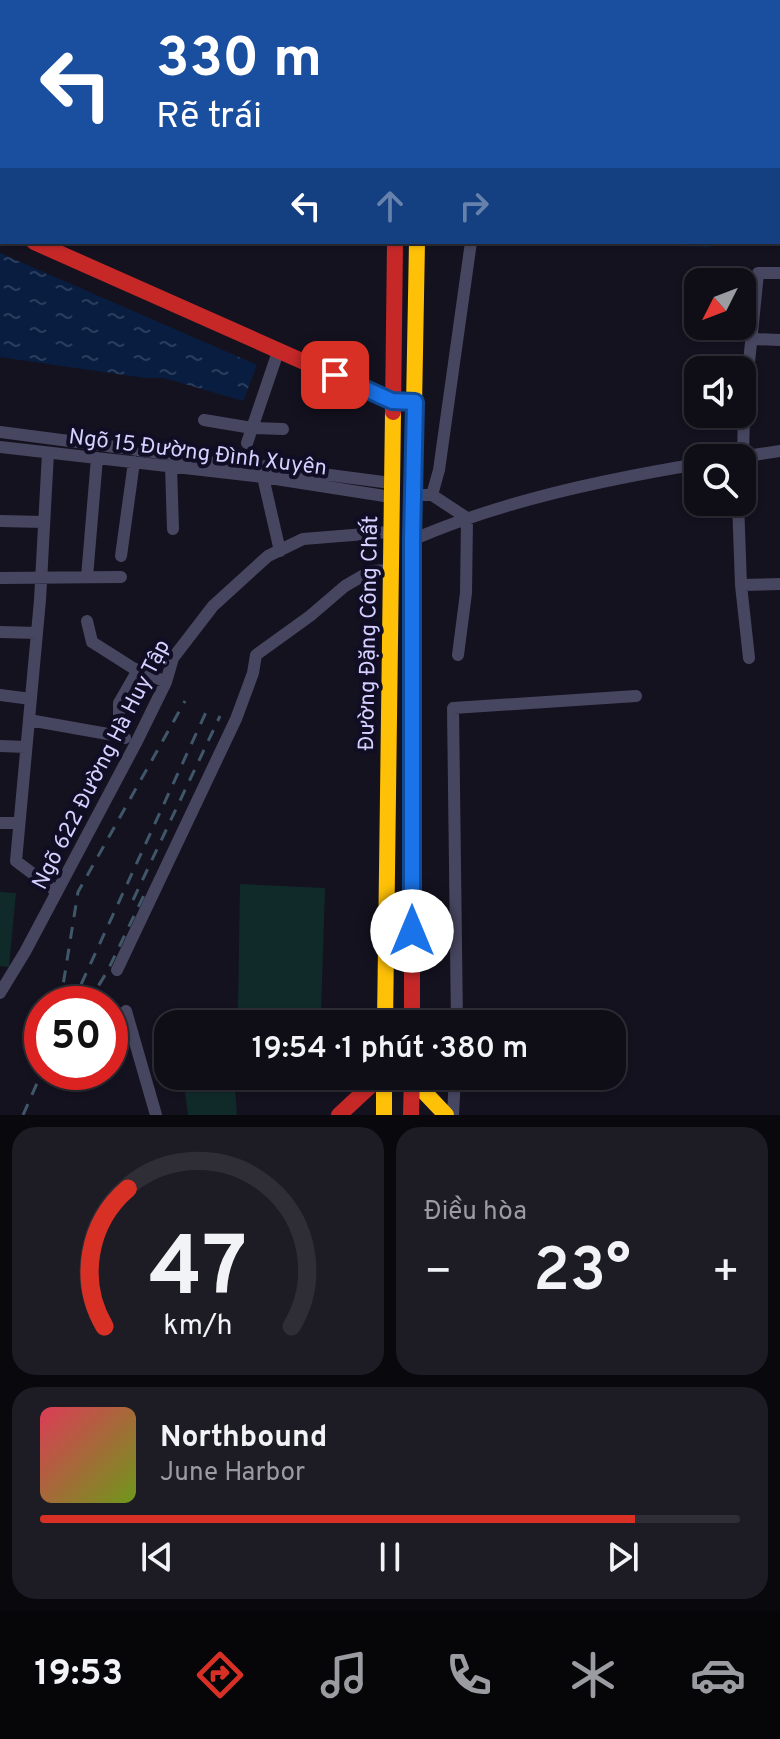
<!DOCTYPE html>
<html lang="vi">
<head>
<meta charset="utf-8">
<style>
	:root { --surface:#0f0e17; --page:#1d1c24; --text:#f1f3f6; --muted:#9b9ca1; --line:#2f2e36; --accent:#d93025 }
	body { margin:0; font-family:Overpass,sans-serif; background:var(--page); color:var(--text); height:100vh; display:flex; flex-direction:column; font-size:30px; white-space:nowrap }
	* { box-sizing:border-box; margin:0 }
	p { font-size:26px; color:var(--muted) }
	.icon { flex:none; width:44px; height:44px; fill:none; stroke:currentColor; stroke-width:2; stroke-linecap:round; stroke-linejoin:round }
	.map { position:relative; height:1115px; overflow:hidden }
	.panel { display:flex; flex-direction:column; gap:12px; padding:12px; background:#08080d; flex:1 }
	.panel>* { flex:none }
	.hud { position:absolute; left:0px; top:0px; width:780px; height:244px; box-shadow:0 2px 6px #0004,0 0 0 2px var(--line); background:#1a4fa0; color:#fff; overflow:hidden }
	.needle { width:52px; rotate:228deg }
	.fabs { position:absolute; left:684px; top:268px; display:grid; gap:16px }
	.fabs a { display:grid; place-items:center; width:72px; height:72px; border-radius:16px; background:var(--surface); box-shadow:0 2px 6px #0004,0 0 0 2px var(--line); font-size:40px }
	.speed { position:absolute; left:24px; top:986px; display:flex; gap:16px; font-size:40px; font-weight:700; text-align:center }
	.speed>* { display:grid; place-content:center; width:104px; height:104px; border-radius:50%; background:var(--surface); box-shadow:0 2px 6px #0004,0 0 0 2px var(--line); line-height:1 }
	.speed .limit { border:12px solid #d22; background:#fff; color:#111 }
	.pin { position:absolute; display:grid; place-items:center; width:68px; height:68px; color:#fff; margin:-34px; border-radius:16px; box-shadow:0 4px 12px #0006 }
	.me { position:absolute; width:88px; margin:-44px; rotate:0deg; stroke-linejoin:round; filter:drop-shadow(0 0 6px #0008) }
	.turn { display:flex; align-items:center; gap:28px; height:168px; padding:0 24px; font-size:36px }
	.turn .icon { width:104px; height:104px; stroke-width:2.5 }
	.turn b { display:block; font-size:56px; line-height:68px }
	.lanes { display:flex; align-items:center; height:76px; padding:0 24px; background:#0003; justify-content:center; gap:40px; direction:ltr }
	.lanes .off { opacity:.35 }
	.big { font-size:60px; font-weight:600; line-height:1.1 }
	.panel .widget { flex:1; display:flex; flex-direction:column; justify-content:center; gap:12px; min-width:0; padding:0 28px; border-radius:24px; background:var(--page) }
	.panel .dial { align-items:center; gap:0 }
	.dial svg { height:208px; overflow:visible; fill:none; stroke:var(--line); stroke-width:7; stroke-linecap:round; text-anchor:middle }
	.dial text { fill:var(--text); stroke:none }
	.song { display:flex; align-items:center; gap:24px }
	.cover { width:96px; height:96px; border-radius:12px; background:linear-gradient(135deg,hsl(350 70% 55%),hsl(80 70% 35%)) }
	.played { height:8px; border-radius:4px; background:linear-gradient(90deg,var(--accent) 85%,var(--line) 85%) }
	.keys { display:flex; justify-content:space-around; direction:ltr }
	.heat { display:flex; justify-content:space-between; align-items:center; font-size:44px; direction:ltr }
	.panel .tiles { flex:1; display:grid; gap:12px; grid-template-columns:1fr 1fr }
	.widget:last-child { grid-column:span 2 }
	.trip { position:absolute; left:154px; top:1010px; width:472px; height:80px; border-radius:24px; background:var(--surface); box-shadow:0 2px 6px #0004,0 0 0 2px var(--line); font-weight:600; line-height:80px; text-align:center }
	.tabs { display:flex; height:128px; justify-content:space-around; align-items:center; background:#060609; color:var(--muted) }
	.tabs .icon { width:56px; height:56px }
	.tabs .current { color:var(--accent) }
	.tabs b { font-size:36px; color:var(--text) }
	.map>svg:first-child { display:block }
	.green { fill:#102a2a }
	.water { fill:url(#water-ripples) }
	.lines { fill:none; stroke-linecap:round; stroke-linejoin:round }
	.street { stroke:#474660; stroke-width:12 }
	.slow { stroke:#ffc107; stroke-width:16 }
	.jam { stroke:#c62828; stroke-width:16 }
	.rail { stroke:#3f5769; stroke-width:3; stroke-dasharray:12 10; stroke-linecap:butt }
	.route-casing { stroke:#114b97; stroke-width:20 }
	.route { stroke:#1a73e8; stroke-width:14 }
	.labels { text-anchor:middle; stroke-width:8; stroke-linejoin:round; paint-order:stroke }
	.street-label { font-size:22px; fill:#d4d0ff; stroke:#100d24 }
</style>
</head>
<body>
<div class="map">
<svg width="780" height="1115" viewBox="0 0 780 1115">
	<defs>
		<pattern id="water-ripples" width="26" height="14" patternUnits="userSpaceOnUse" patternTransform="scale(2)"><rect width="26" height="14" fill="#081d40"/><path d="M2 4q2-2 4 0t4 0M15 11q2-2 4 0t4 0" fill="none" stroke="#2b3d5d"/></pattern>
	</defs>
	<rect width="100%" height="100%" fill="#14121f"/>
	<path class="green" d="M240 884 325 888 321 1012 238 1009Z
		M0 892 16 893 9 967 0 966Z
		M183 1076H234L237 1115H188Z"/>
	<path class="water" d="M517 0H677V2H516Z
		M778 46H780V241H778Z
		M567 242H744L705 247Z
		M0 253 257 365 243 401 164 378H145L0 357Z"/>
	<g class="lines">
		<path class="street" d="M502 2V0
			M752 339 780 340
			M204 420 252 428 283 429
			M0 432 391 483
			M247 443 279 349
			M0 447 263 477 391 497
			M48 453 40 600 16 861 57 892
			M743 457 744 412 758 273H780
			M734 458 780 451
			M171 466 173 529
			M263 477 280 551
			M414 495H432L439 470 471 242
			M432 495 467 518 466 593 458 655
			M738 502 741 585 749 658
			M0 521 44 522
			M412 540C502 501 602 480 698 464
			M121 556 134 462
			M87 577 97 458
			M0 578 121 577
			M741 585 780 584
			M87 621 92 642 133 668 166 682
			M0 632 37 633
			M0 695 31 699
			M29 720 119 736
			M125 738 119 736V703L138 670
			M0 746 26 747
			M0 823H19
			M117 970 236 719 253 673 256 655 310 616 345 586 371 571 390 570
			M0 993 25 952 136 743 166 682 173 658 213 606 268 556 303 539 390 532
			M126 1011 156 1115
			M457 1024 453 708 636 696
			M453 1115 455 1076"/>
		<path class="slow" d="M412 516 417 242
			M385 1024 393 412
			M384 1076V1115
			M412 1079 446 1115"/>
		<path class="jam" d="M428 0V2
			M454 0V2
			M0 229 2 230
			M34 242 392 401 415 402
			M393 412 395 242
			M412 1024V516
			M339 1115 381 1076
			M411 1115 412 1076"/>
		<path class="rail" d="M133 900 220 716
			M60 1004 78 892 185 701
			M72 1004 207 710
			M87 1004 107 972 146 891
			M23 1115 42 1072"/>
	</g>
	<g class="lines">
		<defs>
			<path id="route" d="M335 375 392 401 415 402 412 540V931"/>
		</defs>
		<use href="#route" class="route-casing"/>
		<use href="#route" class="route"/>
	</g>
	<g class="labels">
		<g class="street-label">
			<text transform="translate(198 451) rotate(7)" y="8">Ngõ 15 Đường Đình Xuyên</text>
			<text transform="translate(367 633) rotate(-89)" y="8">Đường Đặng Công Chất</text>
			<text transform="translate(100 764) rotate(-63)" y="8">Ngõ 622 Đường Hà Huy Tập</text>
		</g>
	</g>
</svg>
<div class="fabs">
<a><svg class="needle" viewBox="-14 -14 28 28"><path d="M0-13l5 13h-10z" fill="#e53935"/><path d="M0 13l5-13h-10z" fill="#9b9ca1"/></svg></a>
<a><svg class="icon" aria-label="sound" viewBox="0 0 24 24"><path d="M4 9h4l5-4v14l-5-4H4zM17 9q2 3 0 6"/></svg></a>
<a><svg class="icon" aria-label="search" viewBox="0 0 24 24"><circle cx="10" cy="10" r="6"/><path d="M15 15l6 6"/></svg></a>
</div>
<div class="speed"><div class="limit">50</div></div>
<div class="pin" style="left:335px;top:375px;background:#d93025"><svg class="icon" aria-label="arrive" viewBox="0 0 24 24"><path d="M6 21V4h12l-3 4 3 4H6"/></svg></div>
<svg class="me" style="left:412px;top:931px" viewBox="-20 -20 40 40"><circle r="19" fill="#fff"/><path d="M0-13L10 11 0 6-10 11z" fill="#1a73e8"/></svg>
<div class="trip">19:54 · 1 phút · 380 m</div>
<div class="hud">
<div class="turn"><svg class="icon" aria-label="left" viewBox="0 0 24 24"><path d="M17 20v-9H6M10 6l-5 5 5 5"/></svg><div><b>330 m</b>Rẽ trái</div></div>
<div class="lanes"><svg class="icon" aria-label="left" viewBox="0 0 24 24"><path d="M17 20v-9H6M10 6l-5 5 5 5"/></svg><svg class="icon off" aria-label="ahead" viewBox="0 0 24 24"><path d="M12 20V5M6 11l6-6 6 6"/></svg><svg class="icon off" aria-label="right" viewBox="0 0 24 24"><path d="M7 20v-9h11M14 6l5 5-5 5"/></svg></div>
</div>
</div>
<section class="panel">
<div class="tiles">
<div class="widget dial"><svg viewBox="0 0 100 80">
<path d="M14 69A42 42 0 1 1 86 69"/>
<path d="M14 69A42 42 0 0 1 23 16" stroke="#d93025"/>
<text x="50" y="56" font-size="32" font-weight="700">47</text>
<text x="50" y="72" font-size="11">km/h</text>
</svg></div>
<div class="widget"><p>Điều hòa</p>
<div class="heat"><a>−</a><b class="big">23°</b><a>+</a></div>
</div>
<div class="widget">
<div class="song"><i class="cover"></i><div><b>Northbound</b><p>June Harbor</p></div></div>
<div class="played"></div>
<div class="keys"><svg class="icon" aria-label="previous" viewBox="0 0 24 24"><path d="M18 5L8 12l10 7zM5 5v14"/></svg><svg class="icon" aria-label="pause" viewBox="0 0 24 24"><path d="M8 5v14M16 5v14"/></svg><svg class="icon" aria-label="next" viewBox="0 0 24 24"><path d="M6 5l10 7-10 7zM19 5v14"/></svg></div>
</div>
</div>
</section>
<nav class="tabs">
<b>19:53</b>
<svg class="icon current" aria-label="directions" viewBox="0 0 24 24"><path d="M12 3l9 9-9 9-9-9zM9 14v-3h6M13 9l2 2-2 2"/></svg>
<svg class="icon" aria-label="music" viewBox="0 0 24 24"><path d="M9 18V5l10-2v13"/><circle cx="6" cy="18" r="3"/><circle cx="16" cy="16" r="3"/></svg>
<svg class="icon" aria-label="phone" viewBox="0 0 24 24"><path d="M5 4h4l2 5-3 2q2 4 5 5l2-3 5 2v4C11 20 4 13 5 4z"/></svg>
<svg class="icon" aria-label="climate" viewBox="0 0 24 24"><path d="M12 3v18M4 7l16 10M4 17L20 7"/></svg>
<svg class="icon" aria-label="car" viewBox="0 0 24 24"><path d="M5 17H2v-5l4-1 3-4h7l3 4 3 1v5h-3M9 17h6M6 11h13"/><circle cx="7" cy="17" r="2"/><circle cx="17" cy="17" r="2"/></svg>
</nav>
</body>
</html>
